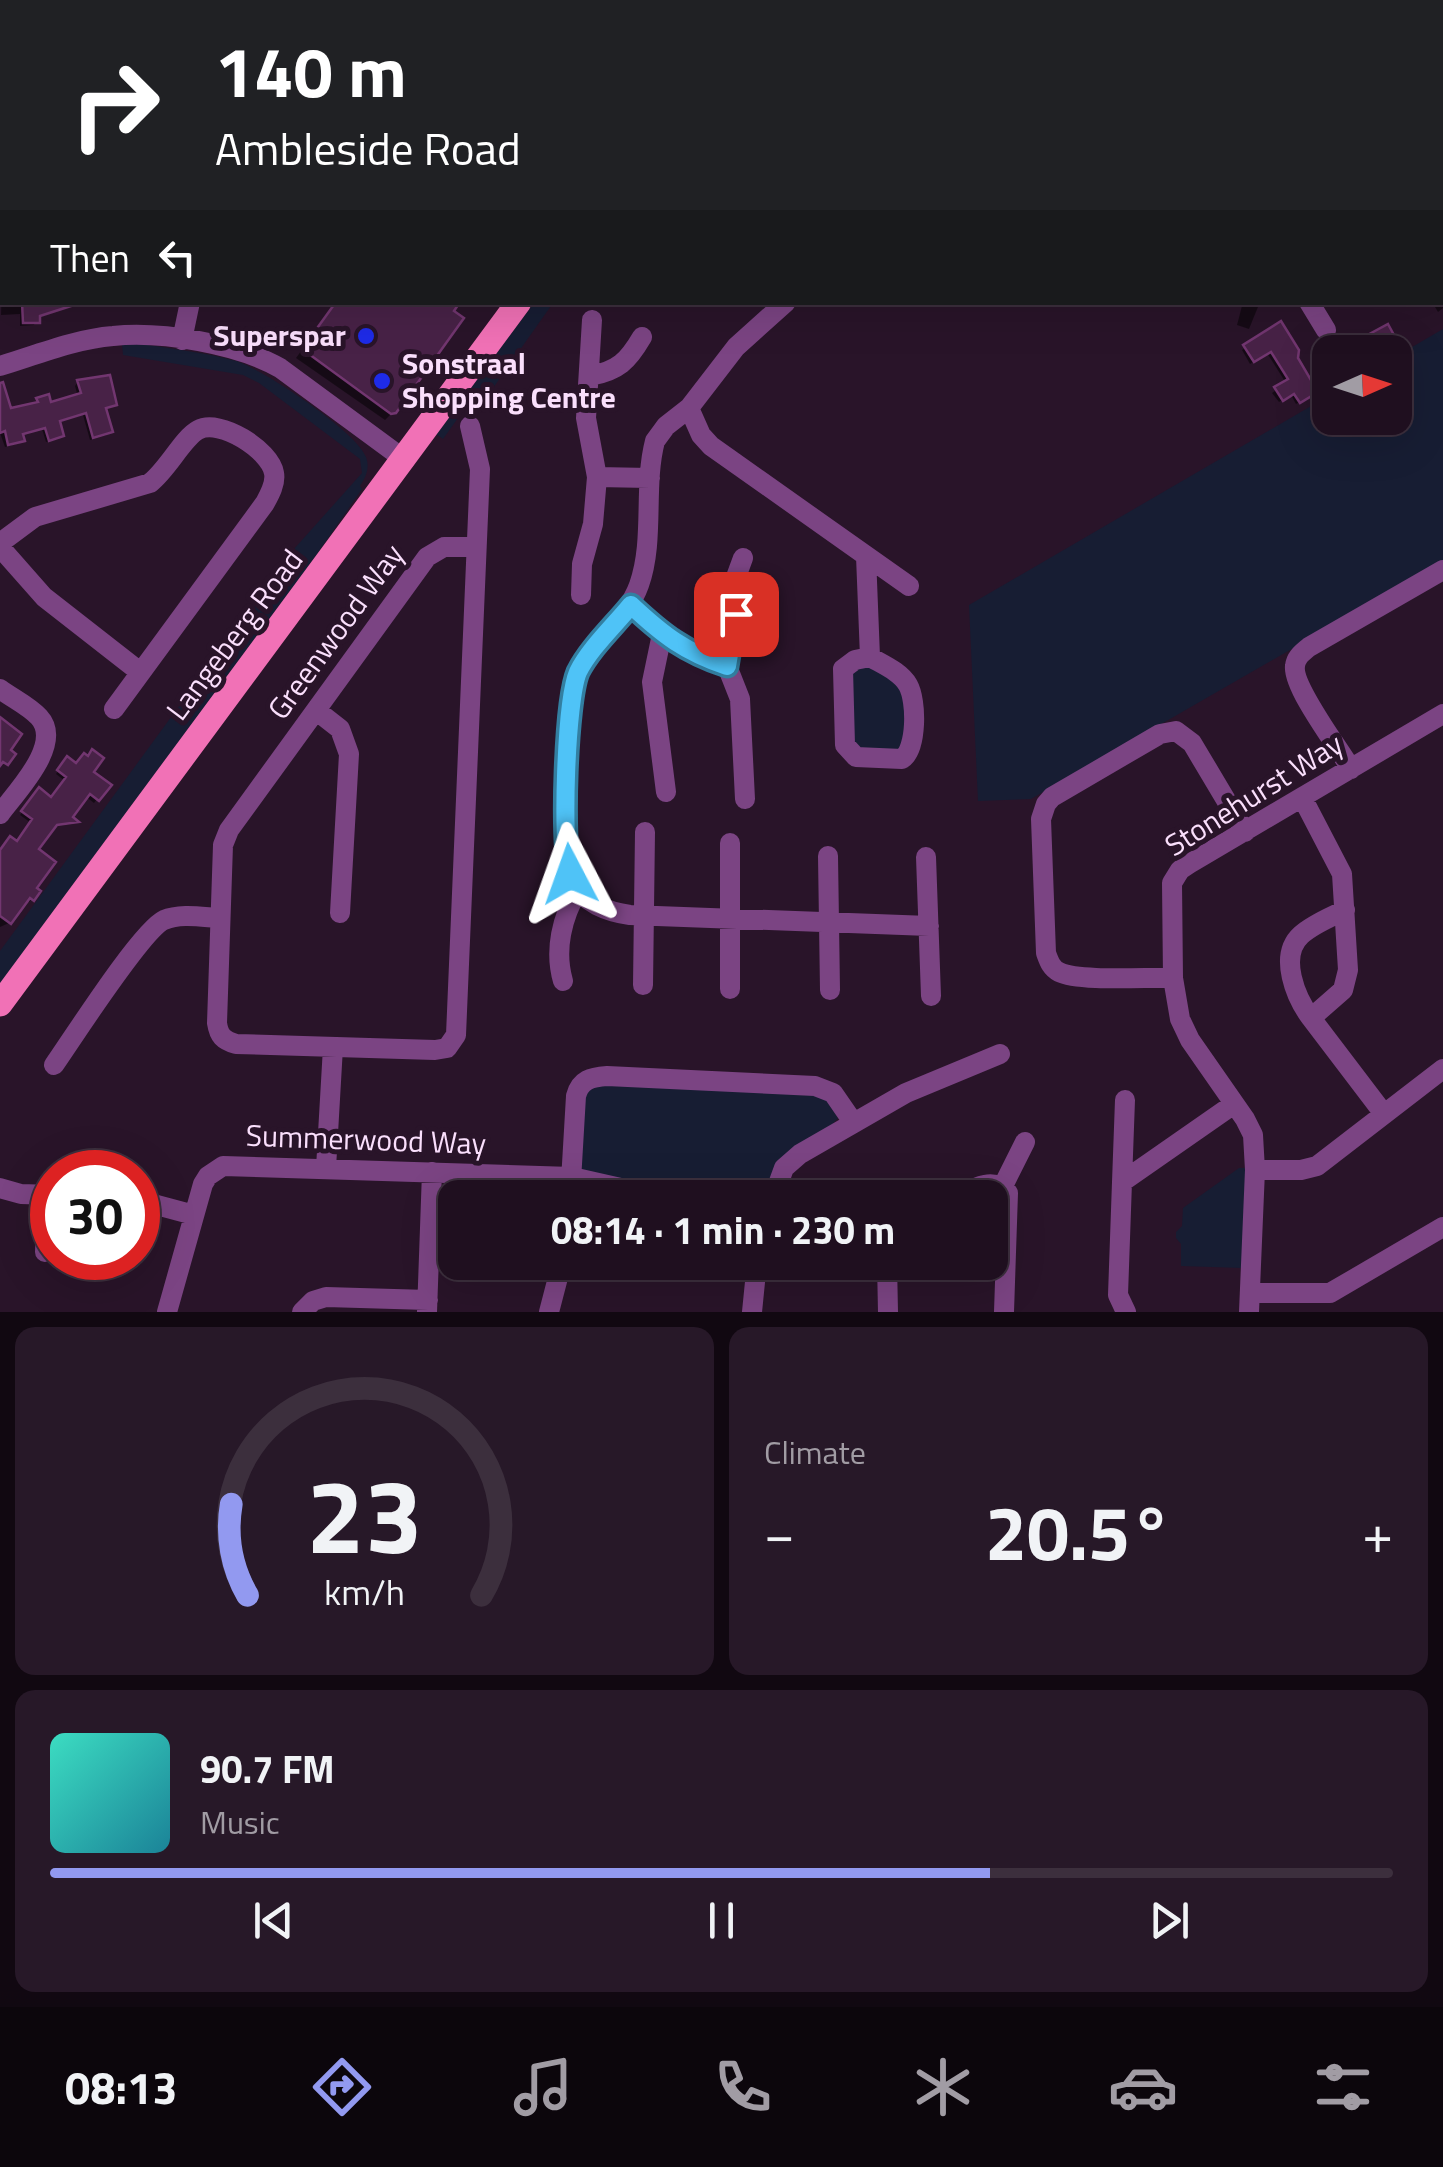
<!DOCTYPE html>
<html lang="en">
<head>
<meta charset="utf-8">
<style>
	:root { --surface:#1f0f1f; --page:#271828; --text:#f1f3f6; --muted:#a19ca4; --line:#3c2f3d; --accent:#9299f0 }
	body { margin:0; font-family:"Titillium Web",sans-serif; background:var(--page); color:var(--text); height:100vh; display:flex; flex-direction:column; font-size:38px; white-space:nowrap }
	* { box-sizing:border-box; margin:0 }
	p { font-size:32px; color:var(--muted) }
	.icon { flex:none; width:55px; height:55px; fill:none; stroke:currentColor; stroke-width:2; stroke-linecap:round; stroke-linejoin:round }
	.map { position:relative; height:1312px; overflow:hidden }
	.side { display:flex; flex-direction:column; gap:15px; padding:15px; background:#110811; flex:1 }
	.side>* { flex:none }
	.banner { position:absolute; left:0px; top:0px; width:1445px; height:305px; box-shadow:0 10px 40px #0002,0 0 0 2px var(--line); background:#202124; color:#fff; overflow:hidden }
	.needle { width:65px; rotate:87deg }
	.controls { position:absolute; left:1312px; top:335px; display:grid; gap:20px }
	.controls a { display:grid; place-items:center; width:100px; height:100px; border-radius:20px; background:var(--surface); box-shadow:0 10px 40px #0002,0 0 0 2px var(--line); font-size:50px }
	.speed { position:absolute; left:30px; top:1150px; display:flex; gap:20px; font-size:50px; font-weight:700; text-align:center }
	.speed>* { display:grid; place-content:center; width:130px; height:130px; border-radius:50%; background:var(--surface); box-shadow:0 10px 40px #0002,0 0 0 2px var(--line); line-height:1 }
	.speed .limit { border:15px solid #d22; background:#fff; color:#111 }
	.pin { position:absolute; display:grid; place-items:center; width:85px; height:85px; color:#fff; margin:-42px; border-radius:20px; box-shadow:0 5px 15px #0006 }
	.me { position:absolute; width:110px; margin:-55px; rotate:356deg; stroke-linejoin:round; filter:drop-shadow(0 0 8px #0008) }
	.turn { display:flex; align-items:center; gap:35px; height:210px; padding:0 50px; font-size:45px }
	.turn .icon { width:130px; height:130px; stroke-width:2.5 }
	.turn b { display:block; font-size:70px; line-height:85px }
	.then { display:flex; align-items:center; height:95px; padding:0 50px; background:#0003; gap:20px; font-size:38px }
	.big { font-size:75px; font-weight:700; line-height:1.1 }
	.side .tile { flex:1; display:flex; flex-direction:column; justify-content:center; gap:15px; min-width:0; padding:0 35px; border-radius:20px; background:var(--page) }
	.side .dial { align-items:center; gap:0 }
	.dial svg { height:260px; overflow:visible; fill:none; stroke:var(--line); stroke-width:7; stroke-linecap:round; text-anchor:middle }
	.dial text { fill:var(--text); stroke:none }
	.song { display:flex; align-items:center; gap:30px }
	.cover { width:120px; height:120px; border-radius:15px; background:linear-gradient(135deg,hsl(170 70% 55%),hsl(190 70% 35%)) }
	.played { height:10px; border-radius:5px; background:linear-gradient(90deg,var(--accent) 70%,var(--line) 70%) }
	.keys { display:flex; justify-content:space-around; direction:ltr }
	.heat { display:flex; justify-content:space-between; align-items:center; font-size:55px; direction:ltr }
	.side .tiles { flex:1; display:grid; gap:15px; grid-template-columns:1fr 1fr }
	.tile:last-child { grid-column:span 2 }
	.trip { position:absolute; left:438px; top:1180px; width:570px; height:100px; border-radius:20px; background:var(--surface); box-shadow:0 10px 40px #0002,0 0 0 2px var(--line); font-weight:700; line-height:100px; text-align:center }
	.tab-bar { display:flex; height:160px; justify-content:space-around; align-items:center; background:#0c060c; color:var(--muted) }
	.tab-bar .icon { width:70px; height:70px }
	.tab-bar .current { color:var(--accent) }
	.tab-bar b { font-size:45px; color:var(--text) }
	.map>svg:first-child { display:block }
	.green { fill:#171d33 }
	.shadow { fill:#0007 }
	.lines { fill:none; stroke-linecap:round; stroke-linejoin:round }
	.stream { stroke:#291145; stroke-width:4 }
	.building { fill:#482247; stroke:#723670; stroke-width:2.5 }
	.minor { stroke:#7b4483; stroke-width:20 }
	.major { stroke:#f171b6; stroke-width:25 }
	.route-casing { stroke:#337fa1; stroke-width:25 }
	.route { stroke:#4fc3f7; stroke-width:18 }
	.poi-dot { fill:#1e2be8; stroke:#291429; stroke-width:4 }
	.labels { text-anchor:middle; stroke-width:10; stroke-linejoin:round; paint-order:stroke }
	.poi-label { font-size:30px; font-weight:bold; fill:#fadffc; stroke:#291429; text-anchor:end }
	.street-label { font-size:30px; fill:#fadffc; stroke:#291429 }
</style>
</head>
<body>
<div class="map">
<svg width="1443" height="1312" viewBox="0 0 1443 1312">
	<rect width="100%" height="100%" fill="#291429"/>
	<path class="green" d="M534 303H553L481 405 468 404 443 439 436 434Z
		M1443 329V562L1031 799 978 801 969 605 1330 395V418H1395V357Z
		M137 343C170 349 205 352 236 361 263 369 357 432 366 457 370 468 366 477 360 486L362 489 317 554 0 984V951L294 549 362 473 360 459 259 383 243 375 123 355 122 344Z
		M868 663 905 690 904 752 853 749 849 667Z
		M591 1083 821 1092 838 1118 767 1197H693L588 1173 580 1168V1096Z
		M1239 1168H1246L1242 1268 1181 1266V1244L1176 1238V1232L1182 1226 1183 1208Z"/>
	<path class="shadow" d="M1442 256 1443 257V308L1438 312 1432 302H1442Z
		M2 286V302H84L37 318 34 325 20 326V314L1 315Z
		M337 302 394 411 385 420 296 358Z
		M1243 302H1260L1249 329 1237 325Z
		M1280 325 1315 392 1320 387 1330 381V392L1321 397 1317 390 1312 395 1296 404 1291 395 1279 402 1272 393 1286 383 1267 353 1250 364 1242 350Z
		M78 382 114 404 104 409 110 432 107 435 90 440 83 415 57 423 61 435 58 439 46 442 42 429 21 435 19 443 5 447 0 433V398L9 411 38 400 49 405 78 397 75 386Z
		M64 762 91 772 108 785 94 803 85 796 70 817 75 822 73 824 52 827 36 850 32 899 29 902 25 900 9 923 0 927V852L16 844 31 823 20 815 36 794 51 800 65 781 56 774Z"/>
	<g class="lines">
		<path class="stream" d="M987 0 988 2"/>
	</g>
	<path class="building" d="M22 302H74V305L40 316V323H23Z
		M336 302H460L454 311 464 318 396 413 391 414 302 349Z
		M1281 321 1299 350 1298 358 1318 392 1300 403 1294 394 1283 401 1274 387 1288 379 1271 352 1254 362 1243 345Z
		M1388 324 1395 337 1384 343 1389 352H1336Z
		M110 375 117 405 106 408 113 432 93 438 86 413 60 421 64 436 49 441 45 428 23 434 25 441 8 445 5 431 0 433V383L3 382 11 408 38 402 36 398 49 394 51 402 81 393 77 380Z
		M0 717 22 734 11 750 16 754 8 765 3 762 0 766Z
		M92 749 104 758 94 772 112 785 99 801 90 794 73 817 79 822 57 825 39 849 56 862 37 888 41 891 34 901 30 898 11 924 0 916V850L10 836 17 841 32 819 21 811 39 787 51 797 66 777 57 770 67 756 76 763 84 753 88 756Z"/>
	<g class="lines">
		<path class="minor" d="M159 0 163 2
			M318 0 319 2
			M452 0 453 2
			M566 0 567 2
			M1041 0V2
			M1127 0 1129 2
			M1327 0 1328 2
			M638 2 639 0
			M1442 192 1443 193
			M0 216 2 215
			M786 302 736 347 689 408 701 435 711 446 909 586
			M1309 302 1326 330
			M182 340 190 302
			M0 366C36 355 75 339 113 336 162 331 238 344 280 368L405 460
			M590 376C618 371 628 361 642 337
			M689 408 666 426 655 441C643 487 655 540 639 585 627 619 594 639 579 671 565 699 559 855 573 882 583 903 608 912 630 915L929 926
			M470 426 480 469 456 1035 447 1048 435 1050 236 1044C223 1040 219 1036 217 1023L223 845 229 830 427 557 444 547H476
			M597 477 650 478
			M0 543 35 517 150 483C168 469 183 438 198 430 220 418 270 450 274 473 276 483 270 494 265 503L114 709
			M0 547 44 597 140 672
			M866 556 870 657 855 660 843 669 845 745 856 757 902 759C917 749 917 701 908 685 901 672 882 664 870 657
			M581 595 582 564 593 524 597 477 586 418 592 320
			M631 605C661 633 687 653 727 666L740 699 745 799
			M662 634 652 682 666 792
			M727 666 736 626V577L743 558
			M0 689C12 698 29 706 39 717 64 744 16 792 0 814
			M317 711 340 729 349 754 340 913
			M1351 769C1339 748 1292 687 1295 666 1296 657 1302 653 1309 647L1443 570
			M1303 799 1342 874 1348 970 1343 990 1311 1018 1384 1114
			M730 843V989
			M828 856 830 990
			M926 857 931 996
			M1173 978C1148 977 1079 982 1059 972 1051 968 1049 961 1046 953L1041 819 1046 804 1052 797 1160 734 1176 731 1192 743 1245 832
			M563 981C554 950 562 917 578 890
			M643 985 645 832
			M1311 1018C1296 998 1278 956 1301 935 1313 924 1331 917 1345 910
			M54 1065C73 1038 141 931 164 920 180 913 202 917 219 918
			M326 1168 333 1047
			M1255 1170H1301L1317 1166 1443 1069
			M1122 1182 1125 1100
			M1003 1186 1025 1142
			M0 1188 21 1194 52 1195
			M570 1198 576 1096C580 1080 591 1077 607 1076L815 1086 833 1093 853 1122
			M773 1198 784 1168 800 1154 906 1093 1000 1054
			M954 1198C972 1189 993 1175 1008 1193L1004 1312
			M138 1200 194 1215
			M45 1252 47 1195
			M887 1262 888 1312
			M1250 1293H1330L1443 1227
			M167 1312 203 1184 208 1176 223 1166 572 1177 665 1198
			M302 1312 313 1301 326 1297 428 1300
			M427 1312 432 1172
			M549 1312 562 1262
			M752 1312 757 1262
			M1126 1312 1118 1295 1122 1182 1234 1104
			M1249 1312 1255 1170 1253 1135 1245 1119 1190 1040 1180 1019 1173 978 1172 883 1180 870 1189 864 1443 714"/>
		<path class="major" d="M736 2 737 0
			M0 1004 519 302"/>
	</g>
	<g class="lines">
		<defs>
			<path id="route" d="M570 874C561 843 566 700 578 672 590 648 614 626 631 605 663 635 685 652 727 666L736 614"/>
		</defs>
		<use href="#route" class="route-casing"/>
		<use href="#route" class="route"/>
	</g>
	<g class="poi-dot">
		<circle cx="366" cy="336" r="10"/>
		<circle cx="382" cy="381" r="10"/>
	</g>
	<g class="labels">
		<g class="poi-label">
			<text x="346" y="346">Superspar</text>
			<text x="402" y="374" text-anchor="start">Sonstraal<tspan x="402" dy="34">Shopping Centre</tspan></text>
		</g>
		<g class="street-label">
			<text transform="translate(336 632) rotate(-54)" y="10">Greenwood Way</text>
			<text transform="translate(235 635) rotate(-53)" y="10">Langeberg Road</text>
			<text transform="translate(1254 795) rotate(-32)" y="10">Stonehurst Way</text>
			<text transform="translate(366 1140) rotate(2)" y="10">Summerwood Way</text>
		</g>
	</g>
</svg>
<div class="controls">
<a><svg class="needle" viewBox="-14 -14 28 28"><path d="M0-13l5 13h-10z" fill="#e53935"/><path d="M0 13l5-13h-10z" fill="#a19ca4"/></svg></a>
</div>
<div class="speed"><div class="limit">30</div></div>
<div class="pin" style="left:736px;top:614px;background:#d93025"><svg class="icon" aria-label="arrive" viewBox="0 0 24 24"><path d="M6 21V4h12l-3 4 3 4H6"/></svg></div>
<svg class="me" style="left:570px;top:874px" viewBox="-20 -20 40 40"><path d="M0-17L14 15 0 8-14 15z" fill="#4fc3f7" stroke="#fff" stroke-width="4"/></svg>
<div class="trip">08:14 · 1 min · 230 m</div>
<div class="banner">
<div class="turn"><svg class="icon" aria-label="right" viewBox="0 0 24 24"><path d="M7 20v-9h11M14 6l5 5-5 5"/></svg><div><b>140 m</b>Ambleside Road</div></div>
<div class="then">Then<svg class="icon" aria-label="left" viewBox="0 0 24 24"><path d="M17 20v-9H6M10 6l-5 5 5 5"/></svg></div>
</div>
</div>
<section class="side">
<div class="tiles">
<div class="tile dial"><svg viewBox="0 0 100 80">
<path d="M14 69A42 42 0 1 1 86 69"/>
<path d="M14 69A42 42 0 0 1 9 41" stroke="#9299f0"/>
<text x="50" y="56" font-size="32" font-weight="700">23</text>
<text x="50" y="72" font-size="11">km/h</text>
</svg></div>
<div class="tile"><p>Climate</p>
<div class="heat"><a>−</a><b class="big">20.5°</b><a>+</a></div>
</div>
<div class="tile">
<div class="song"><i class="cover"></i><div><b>90.7 FM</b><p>Music</p></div></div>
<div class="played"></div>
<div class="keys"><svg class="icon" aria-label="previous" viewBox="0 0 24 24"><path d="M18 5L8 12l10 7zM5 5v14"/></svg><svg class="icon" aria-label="pause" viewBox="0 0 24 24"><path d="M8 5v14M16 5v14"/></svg><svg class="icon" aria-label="next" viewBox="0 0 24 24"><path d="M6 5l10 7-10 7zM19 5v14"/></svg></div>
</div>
</div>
</section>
<nav class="tab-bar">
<b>08:13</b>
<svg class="icon current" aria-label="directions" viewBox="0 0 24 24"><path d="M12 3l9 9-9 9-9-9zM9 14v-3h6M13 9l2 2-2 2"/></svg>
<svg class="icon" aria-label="music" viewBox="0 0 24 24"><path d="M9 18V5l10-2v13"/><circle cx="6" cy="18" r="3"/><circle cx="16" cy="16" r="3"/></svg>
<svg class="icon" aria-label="phone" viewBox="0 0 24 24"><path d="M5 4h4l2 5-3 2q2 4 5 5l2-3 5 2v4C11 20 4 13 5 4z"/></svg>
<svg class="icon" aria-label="climate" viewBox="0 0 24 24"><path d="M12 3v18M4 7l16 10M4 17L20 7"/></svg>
<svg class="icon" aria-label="car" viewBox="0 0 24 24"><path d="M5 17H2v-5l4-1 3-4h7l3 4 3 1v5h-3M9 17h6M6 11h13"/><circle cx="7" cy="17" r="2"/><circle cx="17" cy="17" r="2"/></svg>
<svg class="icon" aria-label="filters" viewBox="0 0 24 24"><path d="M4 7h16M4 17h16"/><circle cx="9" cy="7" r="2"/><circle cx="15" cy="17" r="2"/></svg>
</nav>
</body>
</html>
